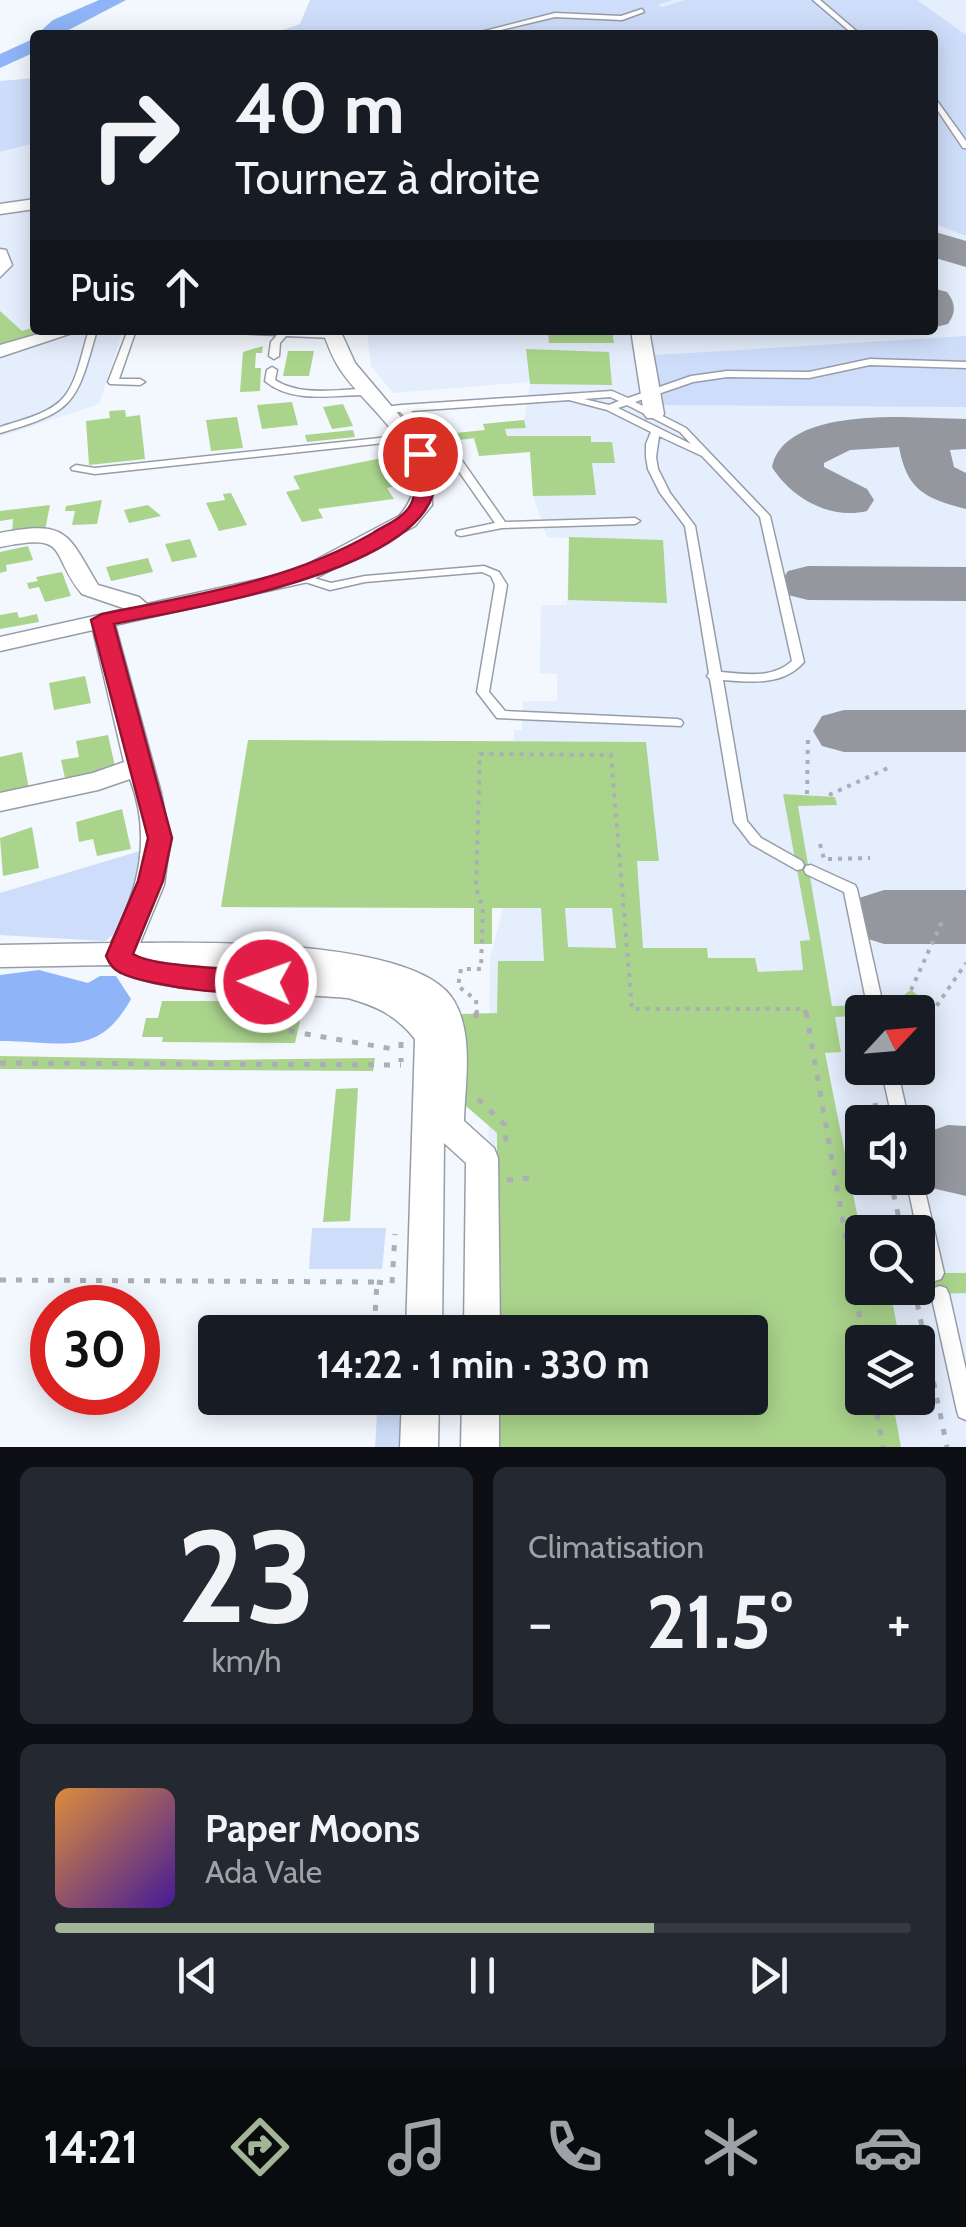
<!DOCTYPE html>
<html lang="fr">
<head>
<meta charset="utf-8">
<style>
	:root { --surface:#171b24; --page:#242831; --text:#f1f3f6; --muted:#9ea1a6; --line:#363941; --accent:#a3b597 }
	body { margin:0; font-family:Cabin,sans-serif; background:var(--page); color:var(--text); height:100vh; display:flex; flex-direction:column; font-size:38px; white-space:nowrap }
	* { box-sizing:border-box; margin:0 }
	p { font-size:32px; color:var(--muted) }
	.icon { flex:none; width:55px; height:55px; fill:none; stroke:currentColor; stroke-width:2; stroke-linecap:round; stroke-linejoin:round }
	.map { position:relative; height:1447px; overflow:hidden }
	.panel { display:flex; flex-direction:column; gap:20px; padding:20px; background:#0d0f14; flex:1 }
	.panel>* { flex:none }
	.guide { position:absolute; left:30px; top:30px; width:908px; height:305px; border-radius:10px; box-shadow:0 5px 25px #0003; background:#171b24; color:var(--text); overflow:hidden }
	.needle { width:65px; rotate:64deg }
	.controls { position:absolute; left:845px; top:995px; display:grid; gap:20px }
	.controls a { display:grid; place-items:center; width:90px; height:90px; border-radius:10px; background:var(--surface); box-shadow:0 5px 25px #0003; font-size:50px }
	.speed { position:absolute; left:30px; top:1285px; display:flex; gap:20px; font-size:50px; font-weight:700; text-align:center }
	.speed>* { display:grid; place-content:center; width:130px; height:130px; border-radius:50%; background:var(--surface); box-shadow:0 5px 25px #0003; line-height:1 }
	.speed .limit { border:15px solid #d22; background:#fff; color:#111 }
	.pin { position:absolute; display:grid; place-items:center; width:85px; height:85px; color:#fff; margin:-42px; border:5px solid #fff; border-radius:50%; box-shadow:0 2px 10px #0007 }
	.me { position:absolute; width:110px; margin:-55px; rotate:272deg; stroke-linejoin:round; filter:drop-shadow(0 0 8px #0008) }
	.turn { display:flex; align-items:center; gap:35px; height:210px; padding:0 40px; font-size:45px }
	.turn .icon { width:130px; height:130px; stroke-width:2.5 }
	.turn b { display:block; font-size:70px; line-height:85px }
	.then { display:flex; align-items:center; height:95px; padding:0 40px; background:#0003; gap:20px; font-size:38px }
	.big { font-size:75px; font-weight:700; line-height:1.1 }
	.panel .widget { flex:1; display:flex; flex-direction:column; justify-content:center; gap:15px; min-width:0; padding:0 35px; border-radius:15px; background:var(--page) }
	.panel .dial { align-items:center; gap:0 }
	.dial b { font-size:130px; line-height:1 }
	.song { display:flex; align-items:center; gap:30px }
	.cover { width:120px; height:120px; border-radius:15px; background:linear-gradient(135deg,hsl(30 70% 55%),hsl(260 70% 35%)) }
	.played { height:10px; border-radius:5px; background:linear-gradient(90deg,var(--accent) 70%,var(--line) 70%) }
	.keys { display:flex; justify-content:space-around; direction:ltr }
	.heat { display:flex; justify-content:space-between; align-items:center; font-size:55px; direction:ltr }
	.panel .tiles { flex:1; display:grid; gap:20px; grid-template-columns:1fr 1fr }
	.widget:last-child { grid-column:span 2 }
	.trip { position:absolute; left:198px; top:1315px; width:570px; height:100px; border-radius:10px; background:var(--surface); box-shadow:0 5px 25px #0003; font-weight:700; line-height:100px; text-align:center }
	.menu { display:flex; height:160px; justify-content:space-around; align-items:center; background:#090b0e; color:var(--muted) }
	.menu .icon { width:70px; height:70px }
	.menu .selected { color:var(--accent) }
	.menu b { font-size:45px; color:var(--text) }
	.map>svg:first-child { display:block }
	.built { fill:#e5eefd; fill-rule:evenodd }
	.green { fill:#ceddf9 }
	.water { fill:#8fb5f8 }
	.lines { fill:none; stroke-linecap:round; stroke-linejoin:round }
	.river { fill:#8fb5f8; fill-rule:evenodd }
	.taxiway { fill:#94989e; fill-rule:evenodd }
	.building { fill:#aad48c; fill-rule:evenodd }
	.service-casing { stroke:#979da8; stroke-width:3 }
	.minor-casing { stroke:#979da8; stroke-width:3 }
	.path-far1 { stroke:#abafb5; stroke-width:4; stroke-dasharray:4 6; stroke-linecap:butt }
	.path { stroke:#abafb5; stroke-width:5; stroke-dasharray:6 10; stroke-linecap:butt }
	.service { fill:#fff; fill-rule:evenodd }
	.minor { fill:#fff; fill-rule:evenodd }
	.route { fill:#e11d48; stroke:#92132f; stroke-width:2.5 }
</style>
</head>
<body>
<div class="map">
<svg width="966" height="1447" viewBox="0 0 966 1447">
	<rect width="100%" height="100%" fill="#f3f7fe"/>
	<path class="built" d="M593 0H966V1447H486L487 1398H750V1332H487L490 959 509 885 514 730H522L523 701H557V674L540 673 541 605H567L569 538 547 537 533 496 530 452 479 456 474 439 458 440 456 433 485 430 483 424 524 420 530 382 393 393 371 366 367 330H932V35ZM862 1012H918V1068H862ZM862 1122H918V1178H862ZM862 1232H918V1288H862ZM862 1342H918V1398H862Z
		M35 143V330H123L99 404 0 437V152Z"/>
	<path class="green" d="M310 0H673L658 5 662 7 685 0H917L966 35V236L933 223 932 35H268L300 24Z
		M35 78V143L0 152V81Z
		M966 336V407L660 405 640 356Z
		M150 848 125 925 105 941 0 935V893Z
		M312 1228H386L382 1269H309Z
		M378 1398H410L408 1447H375Z"/>
	<path class="water" d="M39 970 88 983 100 976H116L131 999C98 1059 62 1041 0 1041V975Z"/>
	<g class="lines">
		<path class="river" d="M99 0H126L59 35H36L53 20Z
			M35 38V52L0 68V54Z"/>
		<path class="taxiway" d="M932 231 966 241V267L932 257Z
			M932 288 947 292C956 304 956 312 948 324L932 328Z
			M901 417 966 419V449L950 450 954 467 966 473V509C924 498 907 490 899 447L850 450 824 463V467L867 489 874 500 867 511C830 520 791 498 772 467 782 419 862 417 901 417Z
			M808 566 966 567V601L808 600 788 595 780 583 788 571Z
			M844 710H966V752H844L822 746 813 731 822 716Z
			M884 890H966V944H884L859 936 848 917 859 898Z
			M948 1125 966 1126V1196L919 1185 915 1178 919 1135Z"/>
	</g>
	<path class="building" d="M0 311 22 331 35 327 61 330 0 350Z
		M548 330H612L614 343H549Z
		M263 346 262 353H256L255 368H261L260 391 240 392 243 352Z
		M526 349 609 352 612 385 530 384Z
		M288 351H314L309 376H283Z
		M292 402 298 425 262 429 257 405Z
		M343 404 353 426 332 429 323 407Z
		M125 410 126 417 140 415 145 459 89 465 86 421 110 418 109 411Z
		M237 417 243 448 211 451 206 420Z
		M524 420 526 428 505 429 507 436H591V442H612L615 463H592L596 495 533 496 530 452 479 456 474 438 458 440 456 433 485 430 483 424Z
		M353 430 355 437 307 442 305 435Z
		M382 458 399 485 387 488 394 499 318 509 323 518 302 522 286 492 300 489 293 476Z
		M231 493 247 525 219 531 206 503 225 500 223 494Z
		M102 500 97 524 72 525 75 511H65L66 506Z
		M50 505 45 530 12 533 13 519 0 521V511Z
		M148 505 161 516 129 523 124 510Z
		M569 537 663 540 667 603 568 600Z
		M190 539 197 557 172 562 165 544Z
		M28 546 33 560 6 565 7 571 0 573V552Z
		M148 558 153 572 111 581 106 567Z
		M62 572 71 596 45 602 39 587 29 589 27 583 38 581 36 577Z
		M17 612 19 618 37 614 39 622 0 629V615Z
		M85 676 91 703 54 710 49 683Z
		M108 735 116 771 65 778 61 760 79 757 76 741Z
		M248 740 646 742 659 861H637L643 948H707L708 958H755L758 972 803 970 800 941 810 940 783 794 835 797 837 805 798 806 832 1006 907 1005 905 994 911 990 919 996 926 1027 918 1031V1012L835 1017 841 1052 825 1053 862 1239V1288H918V1273H966V1293L891 1295 900 1342H862V1398H892L901 1447H497V1398H750V1332H497V1133L458 1099 461 1014 497 1013 498 961H544L541 908H492V944H474V908L221 907ZM565 908H612L616 948 568 947Z
		M22 752 29 789 0 792V757Z
		M122 809 131 849 97 856 93 839 79 842 76 822Z
		M32 827 39 868 3 876 0 838Z
		M162 1001H259L304 1003 295 1043 162 1042 163 1037H142L146 1018H158Z
		M0 1056 221 1060 375 1058 373 1071 0 1069Z
		M358 1088 350 1221 323 1222 336 1089Z"/>
	<g class="lines">
		<defs>
			<path id="service" d="M813 0H820L861 35H854Z
				M642 9 644 12 622 20 555 17 480 35H469L555 13 621 16Z
				M932 94 966 141V148H963L932 102Z
				M89 330H97C76 404 76 411 0 433V427C21 420 50 414 64 397 78 380 82 351 89 330Z
				M128 330H136L119 379H140L145 382 140 385 110 384 108 382Z
				M229 330 333 332 338 335 333 338 286 336 280 343 279 356 274 359 269 356 271 342 277 335 233 333Z
				M870 359 966 362V368L870 365 809 378 727 377 693 382 635 402 686 428 770 516 804 662C783 686 752 682 723 680L747 821 761 838 802 861 804 865 802 869 797 870 751 844 734 822 710 679 707 676 709 673 685 526 660 493 648 469 646 457V444L651 432 607 410 569 400 411 411 456 452 505 522 635 518 640 521 635 524 502 528 461 536 457 535 456 533 457 531 495 523 448 456 400 412 383 413 378 410 383 407 402 405 612 391 628 398 691 376 727 371 809 372ZM610 397 619 401 609 405 584 399ZM627 405 680 432 691 444 618 408ZM659 436 702 456 760 517 792 661C772 679 746 674 721 672L695 526 670 493 658 469 656 457Z
				M272 367 277 370 275 380C302 397 336 389 366 389L371 392 366 395C332 395 293 404 265 381L267 370Z
				M408 435 412 436V440L95 474 72 470 71 468 76 465 95 468Z
				M484 566 499 572 507 585 489 692 505 711 677 719 681 720 683 723 681 726 497 718 477 692 495 585 491 576 482 572 365 582 330 590 296 579 294 577 300 574 331 583 365 576Z
				M811 865 855 885 857 889 883 1005 880 1009 875 1011 870 1009 867 1005 844 892 806 874 804 870 806 866Z
				M881 1068H897L909 1122H893Z
				M918 1172 922 1178 944 1273 941 1279 935 1281 929 1279 926 1273 906 1178H918Z
				M940 1286 946 1288 949 1294 966 1370V1420L959 1417 957 1411 931 1294 934 1288Z"/>
			<path id="minor" d="M35 199V209L0 214V204Z
				M0 249 6 250 12 265 0 277Z
				M52 330H81L0 357V345Z
				M322 330H340L355 363 431 453 432 505 415 526 308 582 115 625 161 793 170 840 164 885 140 943C206 942 419 939 454 1001 474 1035 465 1083 464 1121L494 1148 498 1158 500 1332H464L466 1163 444 1143 442 1332H406L415 1039C396 1015 376 1006 348 998 298 992 141 997 111 965L0 967V945L111 943C139 889 152 837 130 779L98 790 0 811V793L93 773 124 762 93 630 0 651V637L126 609 82 594C48 553 72 532 0 547V533C68 520 67 533 98 585L139 597 147 604 293 572 399 516C449 461 364 410 338 366 331 355 327 342 322 330Z
				M631 330H649L664 414 661 418H647L644 414Z
				M402 1398H439L438 1447H400Z
				M462 1398H499V1447H461Z"/>
		</defs>
		<use href="#service" class="service-casing"/>
		<use href="#minor" class="minor-casing"/>
		<path class="path-far1" d="M807 794 808 737
			M829 795 888 768
			M820 844 824 859
			M828 859 870 858
			M911 990 944 917
			M855 1010 856 1014
			M477 1014 476 1000 458 986 461 969H481L483 908 476 888 480 754 611 755 632 1009H805L806 1014
			M931 1014 966 963"/>
		<path class="path" d="M476 1012 477 1025
			M806 1012 864 1342
			M855 1012 862 1045
			M925 1024 933 1012
			M289 1031 399 1050
			M401 1042V1062
			M0 1063 401 1065
			M478 1099 505 1125 506 1143
			M875 1103 879 1122
			M890 1178 902 1232
			M507 1180 532 1178
			M0 1280 377 1282 374 1332
			M377 1282 392 1284 395 1234
			M914 1288 947 1447
			M874 1398 883 1447"/>
		<use href="#service" class="service"/>
		<use href="#minor" class="minor"/>
	</g>
	<path class="route" d="M420 448 427 450C490 564 179 610 114 624L172 838 163 881 133 954C162 972 269 964 279 982 267 1005 144 985 121 973 114 970 109 963 106 956L138 881 148 838 91 620 102 614C197 594 288 582 373 533 385 525 402 519 410 506 418 492 416 468 411 454Z"/>
</svg>
<div class="controls">
<a><svg class="needle" viewBox="-14 -14 28 28"><path d="M0-13l5 13h-10z" fill="#e53935"/><path d="M0 13l5-13h-10z" fill="#9ea1a6"/></svg></a>
<a><svg class="icon" aria-label="sound" viewBox="0 0 24 24"><path d="M4 9h4l5-4v14l-5-4H4zM17 9q2 3 0 6"/></svg></a>
<a><svg class="icon" aria-label="search" viewBox="0 0 24 24"><circle cx="10" cy="10" r="6"/><path d="M15 15l6 6"/></svg></a>
<a><svg class="icon" aria-label="layers" viewBox="0 0 24 24"><path d="M12 4l9 5-9 5-9-5zM3 14l9 5 9-5"/></svg></a>
</div>
<div class="speed"><div class="limit">30</div></div>
<div class="pin" style="left:420px;top:454px;background:#d93025"><svg class="icon" aria-label="arrive" viewBox="0 0 24 24"><path d="M6 21V4h12l-3 4 3 4H6"/></svg></div>
<svg class="me" style="left:266px;top:982px" viewBox="-20 -20 40 40"><circle r="17" fill="#e11d48" stroke="#fff" stroke-width="3"/><path d="M0-11L8 9 0 5-8 9z" fill="#fff"/></svg>
<div class="trip">14:22 · 1 min · 330 m</div>
<div class="guide">
<div class="turn"><svg class="icon" aria-label="right" viewBox="0 0 24 24"><path d="M7 20v-9h11M14 6l5 5-5 5"/></svg><div><b>40 m</b>Tournez à droite</div></div>
<div class="then">Puis<svg class="icon" aria-label="ahead" viewBox="0 0 24 24"><path d="M12 20V5M6 11l6-6 6 6"/></svg></div>
</div>
</div>
<section class="panel">
<div class="tiles">
<div class="widget dial"><b>23</b><p>km/h</p></div>
<div class="widget"><p>Climatisation</p>
<div class="heat"><a>−</a><b class="big">21.5°</b><a>+</a></div>
</div>
<div class="widget">
<div class="song"><i class="cover"></i><div><b>Paper Moons</b><p>Ada Vale</p></div></div>
<div class="played"></div>
<div class="keys"><svg class="icon" aria-label="previous" viewBox="0 0 24 24"><path d="M18 5L8 12l10 7zM5 5v14"/></svg><svg class="icon" aria-label="pause" viewBox="0 0 24 24"><path d="M8 5v14M16 5v14"/></svg><svg class="icon" aria-label="next" viewBox="0 0 24 24"><path d="M6 5l10 7-10 7zM19 5v14"/></svg></div>
</div>
</div>
</section>
<nav class="menu">
<b>14:21</b>
<svg class="icon selected" aria-label="directions" viewBox="0 0 24 24"><path d="M12 3l9 9-9 9-9-9zM9 14v-3h6M13 9l2 2-2 2"/></svg>
<svg class="icon" aria-label="music" viewBox="0 0 24 24"><path d="M9 18V5l10-2v13"/><circle cx="6" cy="18" r="3"/><circle cx="16" cy="16" r="3"/></svg>
<svg class="icon" aria-label="phone" viewBox="0 0 24 24"><path d="M5 4h4l2 5-3 2q2 4 5 5l2-3 5 2v4C11 20 4 13 5 4z"/></svg>
<svg class="icon" aria-label="climate" viewBox="0 0 24 24"><path d="M12 3v18M4 7l16 10M4 17L20 7"/></svg>
<svg class="icon" aria-label="car" viewBox="0 0 24 24"><path d="M5 17H2v-5l4-1 3-4h7l3 4 3 1v5h-3M9 17h6M6 11h13"/><circle cx="7" cy="17" r="2"/><circle cx="17" cy="17" r="2"/></svg>
</nav>
</body>
</html>
